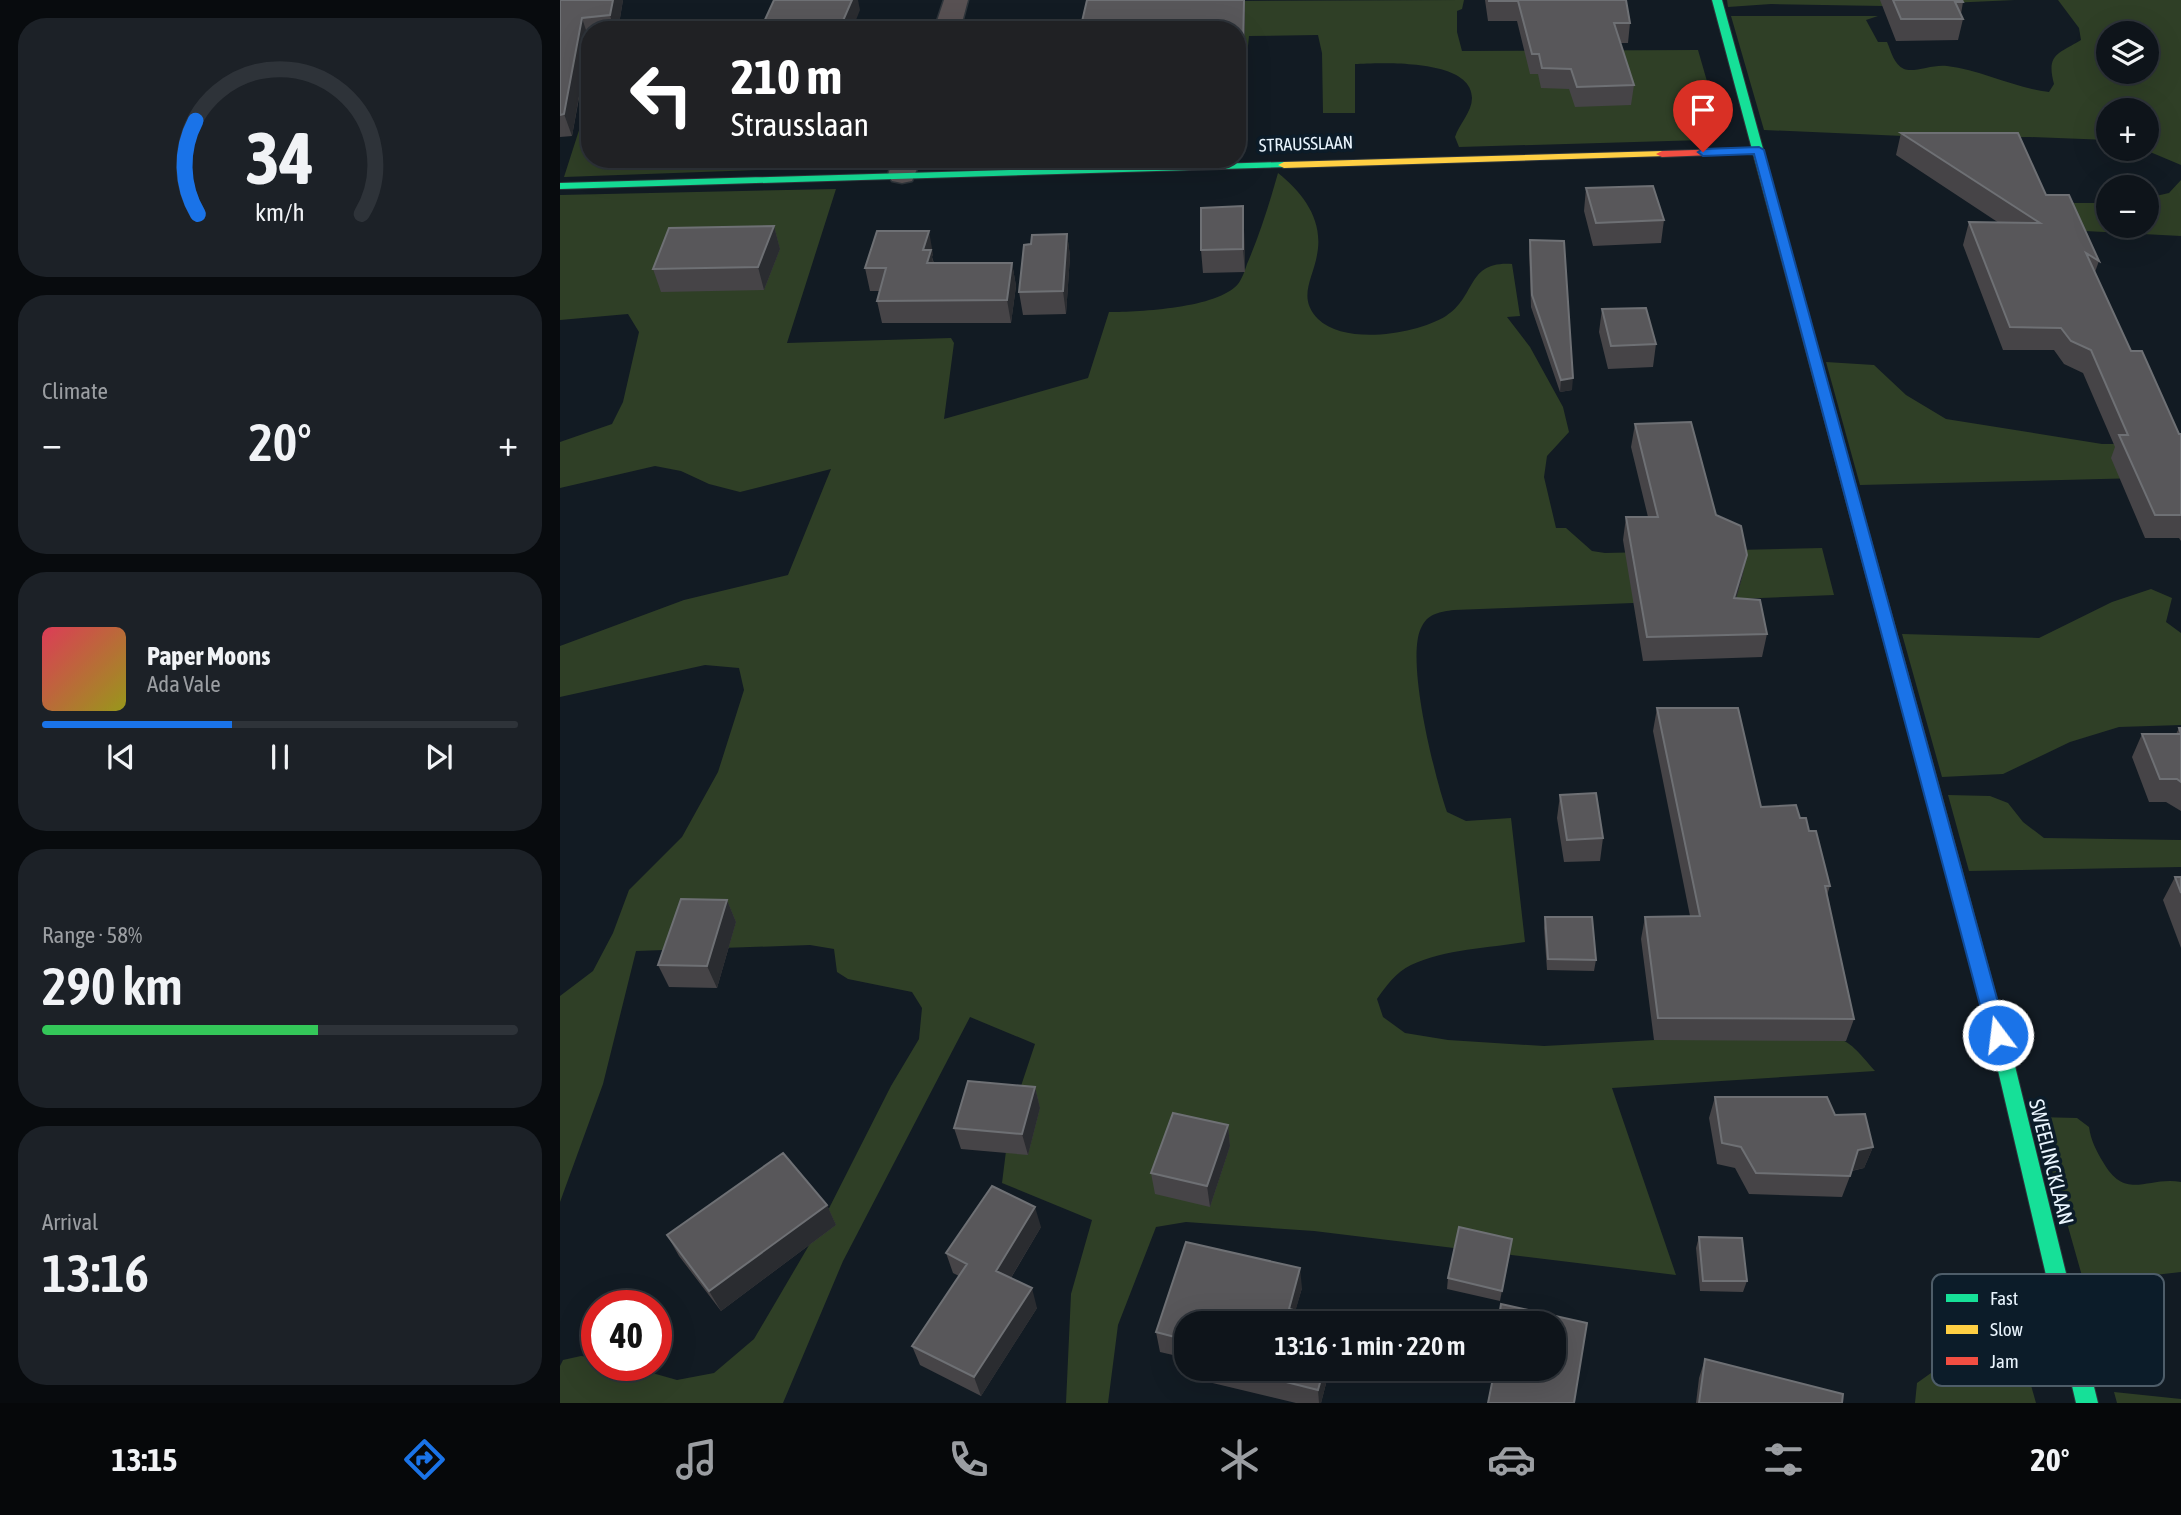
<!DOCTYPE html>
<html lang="en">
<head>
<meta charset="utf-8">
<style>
	:root { --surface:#0e141a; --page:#1c2127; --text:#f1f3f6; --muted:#9b9ea2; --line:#2e3339; --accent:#1a73e8 }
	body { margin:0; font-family:"Asap Condensed",sans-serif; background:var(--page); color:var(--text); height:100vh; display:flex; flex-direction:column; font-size:26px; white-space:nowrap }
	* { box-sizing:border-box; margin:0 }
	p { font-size:23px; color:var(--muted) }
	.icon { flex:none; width:38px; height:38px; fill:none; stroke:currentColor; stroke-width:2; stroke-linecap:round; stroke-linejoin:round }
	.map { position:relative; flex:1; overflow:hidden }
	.panel { display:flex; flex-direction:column; gap:18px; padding:18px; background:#080b0e; width:560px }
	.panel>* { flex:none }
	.top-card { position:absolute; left:21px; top:21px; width:665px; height:147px; border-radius:28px; box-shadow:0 7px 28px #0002,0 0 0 2px var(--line); background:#202124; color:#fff; overflow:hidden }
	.controls { position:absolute; left:1536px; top:21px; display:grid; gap:14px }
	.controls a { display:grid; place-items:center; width:63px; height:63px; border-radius:50%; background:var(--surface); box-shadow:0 7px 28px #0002,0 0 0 2px var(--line); font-size:35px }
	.speed { position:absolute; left:21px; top:1290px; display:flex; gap:14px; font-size:35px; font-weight:700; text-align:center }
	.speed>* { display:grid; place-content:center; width:91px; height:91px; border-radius:50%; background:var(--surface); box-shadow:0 7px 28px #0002,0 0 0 2px var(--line); line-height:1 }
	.speed .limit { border:10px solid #d22; background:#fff; color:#111 }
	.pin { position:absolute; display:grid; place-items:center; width:60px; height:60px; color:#fff; margin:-72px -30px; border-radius:50% 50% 50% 0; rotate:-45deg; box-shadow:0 0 7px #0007 }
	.pin .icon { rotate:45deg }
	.me { position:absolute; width:77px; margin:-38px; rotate:345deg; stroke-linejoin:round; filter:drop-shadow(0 0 5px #0008) }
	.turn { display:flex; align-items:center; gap:24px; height:147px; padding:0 35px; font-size:32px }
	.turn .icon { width:91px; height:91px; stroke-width:2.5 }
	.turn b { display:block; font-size:49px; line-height:60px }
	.big { font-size:52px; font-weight:600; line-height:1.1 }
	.panel .widget { flex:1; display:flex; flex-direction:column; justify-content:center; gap:10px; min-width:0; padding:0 24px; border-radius:28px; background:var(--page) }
	.panel .dial { align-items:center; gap:0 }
	.dial svg { height:182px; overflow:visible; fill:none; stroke:var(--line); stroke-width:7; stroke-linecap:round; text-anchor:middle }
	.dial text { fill:var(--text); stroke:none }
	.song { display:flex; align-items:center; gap:21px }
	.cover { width:84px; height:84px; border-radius:10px; background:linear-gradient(135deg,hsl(350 70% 55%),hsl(60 70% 35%)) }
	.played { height:7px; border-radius:4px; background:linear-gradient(90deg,var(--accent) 40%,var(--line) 40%) }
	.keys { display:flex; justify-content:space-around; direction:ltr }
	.heat { display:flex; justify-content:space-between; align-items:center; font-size:38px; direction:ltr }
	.charge { height:10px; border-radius:5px; background:linear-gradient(90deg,#34c759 58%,var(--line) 0) }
	.trip { position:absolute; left:614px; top:1311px; width:392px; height:70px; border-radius:28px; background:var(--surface); box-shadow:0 7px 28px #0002,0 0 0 2px var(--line); font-weight:600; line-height:70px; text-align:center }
	.tabs { display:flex; height:112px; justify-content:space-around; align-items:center; background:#06080a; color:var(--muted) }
	.tabs .icon { width:49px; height:49px }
	.tabs .selected { color:var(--accent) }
	.tabs b { font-size:32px; color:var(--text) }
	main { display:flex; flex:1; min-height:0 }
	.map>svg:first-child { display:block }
	.green { fill:#2f3f26; fill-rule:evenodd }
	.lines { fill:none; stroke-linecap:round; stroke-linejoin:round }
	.street-casing { stroke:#2e353b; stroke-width:3 }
	.fast-casing { stroke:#2e353b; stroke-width:2 }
	.slow-casing { stroke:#2e353b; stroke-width:2 }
	.jam-casing { stroke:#2e353b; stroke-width:2 }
	.street { fill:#585153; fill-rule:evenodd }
	.fast { fill:#16e098; fill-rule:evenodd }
	.slow { fill:#ffcf43; fill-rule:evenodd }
	.jam { fill:#f24e42; fill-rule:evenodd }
	.wall { fill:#464447 }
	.shaded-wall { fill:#2a2c30 }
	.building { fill:#58575a; stroke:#6e7074; stroke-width:2 }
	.route { fill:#1a73e8; stroke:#114b97; stroke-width:2 }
	.labels { text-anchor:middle; stroke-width:7; stroke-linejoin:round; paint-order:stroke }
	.far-street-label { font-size:18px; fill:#e9f4fd; stroke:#0c1c29 }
	.street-label { font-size:21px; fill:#e9f4fd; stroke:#0c1c29 }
	.key { fill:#0c1c29; stroke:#4e5d69; stroke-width:2 }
	.key-label { font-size:19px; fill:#e9f4fd }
</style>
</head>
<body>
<main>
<section class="panel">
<div class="widget dial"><svg viewBox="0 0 100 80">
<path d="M14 69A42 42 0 1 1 86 69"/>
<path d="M14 69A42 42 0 0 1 13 28" stroke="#1a73e8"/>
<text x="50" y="56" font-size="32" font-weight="700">34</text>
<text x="50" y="72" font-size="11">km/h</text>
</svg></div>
<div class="widget"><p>Climate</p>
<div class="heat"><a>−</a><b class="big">20°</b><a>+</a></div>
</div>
<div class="widget">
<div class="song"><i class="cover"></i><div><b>Paper Moons</b><p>Ada Vale</p></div></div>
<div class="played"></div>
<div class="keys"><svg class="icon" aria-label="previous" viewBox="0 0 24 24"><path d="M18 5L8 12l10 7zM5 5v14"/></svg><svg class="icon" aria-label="pause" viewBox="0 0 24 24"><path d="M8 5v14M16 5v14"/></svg><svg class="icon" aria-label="next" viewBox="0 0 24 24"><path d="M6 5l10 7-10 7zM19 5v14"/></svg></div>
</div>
<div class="widget"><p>Range · 58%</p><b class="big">290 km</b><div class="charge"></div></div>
<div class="widget"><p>Arrival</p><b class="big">13:16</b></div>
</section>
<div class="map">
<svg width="1621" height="1403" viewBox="0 0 1621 1403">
	<rect width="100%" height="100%" fill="#121b23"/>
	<path class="green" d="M904 0 902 9 897 11V32L902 51 1138 50 1159 123 1156 137 1143 140 899 147 895 137C899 124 912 112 912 98 912 58 820 63 795 64V113H763L762 53 758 35 689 36 677 154V30H611L678 1Z
		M1167 0H1455L1323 6 1211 4 1168 7Z
		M1498 0H1621V165L1583 149H1587V110H1549V140L1470 137 1389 138 1204 130 1171 16H1318L1306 20 1318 42H1327C1331 51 1334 65 1344 69 1354 73 1373 64 1387 66 1422 70 1454 88 1489 92L1494 84C1486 54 1498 54 1521 40L1519 28ZM1549 33H1587V72H1549Z
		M30 96V159H312L310 166 4 177Z
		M362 159H531L370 165 361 163Z
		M718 173C743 193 764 220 757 255 753 279 737 298 758 319 786 346 857 334 886 316 917 296 906 261 952 264L960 316 947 317 970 347 1003 407 1009 432 987 456 984 477 996 528H1006L1032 551 1045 553 1262 548 1274 595 894 610C880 612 869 613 862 626 844 656 875 778 887 812L906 821 951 818 965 942C929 948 885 949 851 965 836 972 826 986 817 999L823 1017 845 1033 888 1040 984 1046 1241 1032C1285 1036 1287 1038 1315 1071L1052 1088 1116 1275 754 1231 626 1222 596 1227 558 1325 548 1403H506L511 1294 532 1220 442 1183 450 1119 475 1044 410 1017 283 1261 223 1403H0V1366L3 1360 21 1356 37 1358V1365H64L117 1380 154 1373 194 1339 258 1230 331 1086 359 1039 362 1008 352 992 288 979 277 972 274 949 250 945 76 951 43 1084 0 1202V996L33 971 53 933 69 890 122 837 158 772 184 690 179 668 145 665 0 697V646L124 600 228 575 271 469 180 492 149 484 121 471 95 466 0 488V442L52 424 63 402 79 332 68 314 0 320V195L276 189 227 343 391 338 394 343 384 419 528 378 549 312C580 312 658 308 678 284 682 279 685 270 687 264 700 234 709 205 718 173Z
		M1621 180V236L1469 228 1442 203H1549V226H1587V198L1609 193Z
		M1266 362 1314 365 1346 395 1386 419 1542 444H1621V477L1300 485Z
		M1591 589 1612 598 1606 622 1621 633V725L1559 727 1510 742 1443 774 1382 777 1342 634 1479 638 1552 602Z
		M1388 795 1430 796 1448 803 1463 822 1484 838 1621 840V867L1409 871Z
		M1477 1117 1517 1118 1529 1127C1531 1141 1536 1150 1543 1162 1566 1202 1587 1176 1621 1182V1272L1524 1283Z
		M1467 1371 1476 1403H1355L1357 1383 1371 1373Z
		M1554 1392 1621 1399V1403H1557Z"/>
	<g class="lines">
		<defs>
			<path id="street" d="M384 0H408L400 30H374Z
				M333 159H361L352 181 342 183 332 181 328 175Z"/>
			<path id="fast" d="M1152 0H1162L1308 530 1306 533H1296L1294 530Z
				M724 162 728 163V167L0 189V183Z
				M1359 737 1365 739 1367 743 1454 1062 1538 1403H1516L1436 1062 1351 743 1353 739Z"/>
			<path id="slow" d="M1102 151 1108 154 1106 156 724 168 718 165 724 162Z
				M1301 525 1308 530 1367 743 1365 747H1353L1351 743 1294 530Z"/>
			<path id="jam" d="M1199 148 1203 149V153L1102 157 1096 154 1102 151Z"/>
		</defs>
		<use href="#street" class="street-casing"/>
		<use href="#fast" class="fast-casing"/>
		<use href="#slow" class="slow-casing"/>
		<use href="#jam" class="jam-casing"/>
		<use href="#street" class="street"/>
		<use href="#fast" class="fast"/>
		<use href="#slow" class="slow"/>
		<use href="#jam" class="jam"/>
	</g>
	<path class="wall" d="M0 0H63L58 30H30V39L12 136 0 137Z
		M527 0H685L684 68H677V30Z
		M925 0H1066L1070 23 1068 43H1060L1074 85 1071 105 1015 107 1009 89 981 88 978 74H970L957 21H928Z
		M1320 0H1402L1403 2 1401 14 1403 19 1398 40 1336 41Z
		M1341 133 1486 195 1539 261 1535 272 1571 351 1619 434H1621V541L1619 538H1585L1551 458 1555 447 1523 373 1504 364 1494 350H1443L1403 245 1409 222 1439 223 1336 155Z
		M1026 188 1104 220 1101 243 1033 246 1024 211Z
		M214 226 220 249 204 290 101 292 93 269Z
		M684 229 685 272 643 273 641 250Z
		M507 234 510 256 506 314 463 315 459 292 471 244Z
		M970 240 1012 390 1000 392 971 307 969 251Z
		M373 254 372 257 374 263H452L456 286 451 323H322L317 301 319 291H310L305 268Z
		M1042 309 1096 344 1093 367 1048 369 1039 332Z
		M1075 424 1156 515 1187 555 1182 578 1176 598 1207 634 1202 657 1083 661 1063 540 1066 517H1088L1071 447Z
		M1097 708 1201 807 1240 818 1249 831 1270 886 1267 895 1294 1019 1286 1041 1094 1040 1081 939 1085 917 1130 916 1093 731Z
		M1619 728H1621V811L1606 802H1589L1572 757 1582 734H1616Z
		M1000 795 1043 838 1040 861 1004 862 997 818Z
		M1615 877H1621V948L1603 900Z
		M167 900 176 922 157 988 109 987 98 965Z
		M985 917 1036 960 1034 971 987 970 984 928Z
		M475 1087 480 1108 468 1155 401 1149 394 1128Z
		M1155 1097 1275 1115 1313 1147 1304 1168 1292 1171 1282 1197 1189 1194 1175 1168 1157 1164 1149 1118Z
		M668 1125 670 1146 650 1207 595 1194 591 1173Z
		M267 1205 276 1225 161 1311 119 1256 107 1235Z
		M481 1227 451 1278 477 1308 421 1396 360 1365 352 1346 399 1276 393 1273 386 1253Z
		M1139 1237 1187 1281 1183 1292 1140 1291 1136 1248Z
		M952 1239 940 1301 887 1289 888 1278Z
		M742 1288 735 1311 776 1320 777 1323H626V1358L600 1352 596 1332Z
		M1145 1359 1282 1403H1136L1139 1378Z
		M638 1368H770L761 1403H736L640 1380Z
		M931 1368H994L934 1374 930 1373Z"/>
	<path class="shaded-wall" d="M53 0H63L58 30H54L50 15Z
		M292 0H298L300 10 292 30H279Z
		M684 0H685L684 68 683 48Z
		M22 18 29 39 12 136 4 114Z
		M683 206 684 229 685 272 683 249Z
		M214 226 220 249 204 290 198 267Z
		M369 231 373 254 372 257 375 273H368L363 250Z
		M507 234 510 256 506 314 503 291Z
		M452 263 456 286 451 323 447 300Z
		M1013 378 1012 390 1000 392 1001 380Z
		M1187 555 1182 578 1170 621 1174 598Z
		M167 900 176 922 157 988 147 966Z
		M475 1087 480 1108 468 1155 462 1134Z
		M668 1125 670 1146 650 1207 647 1186Z
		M1313 1147 1304 1168 1290 1171 1298 1150Z
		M267 1205 276 1225 161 1311 149 1291Z
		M475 1207 481 1227 443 1291 436 1271Z
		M952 1239 951 1250 940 1301 942 1291Z
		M740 1268 742 1288 732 1323 729 1309Z
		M472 1288 477 1308 421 1396 414 1377Z
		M764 1368H770L761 1403H759L758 1390Z"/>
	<path class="building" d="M0 0H53L50 15 22 18 4 114 0 115Z
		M214 0H292L279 30H146V28L203 24Z
		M527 0H684L683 48H677V30H520Z
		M929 0H1066L1070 23H1054L1074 85 1017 87 1011 69 982 68 979 54H972L958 1H929Z
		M1333 0H1402L1403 2H1395L1403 19H1341Z
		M1341 133H1458L1486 195H1509L1539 261 1526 253 1571 351H1582L1619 434H1621V515H1595L1559 435H1568L1531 350 1511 341 1501 328 1450 327 1409 222 1480 223Z
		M1093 186 1104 220 1036 223 1026 188Z
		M683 206V249L641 250V208Z
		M214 226 198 267 93 269 109 228Z
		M317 231H369L363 250H371L367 263H452L447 300 317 301 326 268H305Z
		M507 234 503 291 459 292 464 245 471 244 472 235Z
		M970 240 1004 241 1013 378 1001 380 972 295Z
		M1086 308 1096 344 1051 346 1042 309Z
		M1131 422 1156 515 1181 526 1187 555 1174 598 1200 600 1207 634 1087 637 1066 517H1098L1075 424Z
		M1097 708H1178L1201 807 1236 805 1240 818H1246L1249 831H1256L1270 886H1265L1294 1019 1098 1018 1085 917 1140 916Z
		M1619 728H1621V782L1617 779H1600L1582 734H1621Z
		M1036 793 1043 838 1007 840 1000 795Z
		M1615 877H1621V893Z
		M121 899 167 900 147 966 98 965Z
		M985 917H1032L1036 960 988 959Z
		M408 1081 475 1087 462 1134 394 1128Z
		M1155 1097H1267L1275 1115 1305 1114 1313 1147 1298 1150 1290 1176 1196 1173 1181 1147 1162 1143Z
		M613 1113 668 1125 647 1186 591 1173Z
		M223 1153 267 1205 149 1291 107 1235Z
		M432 1186 475 1207 436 1271 472 1288 414 1377 352 1346 407 1264 386 1253Z
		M899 1227 952 1239 942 1291 888 1278Z
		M1139 1237 1182 1238 1187 1281H1143Z
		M626 1242 740 1268 729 1309 776 1320V1323H626V1340L596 1332Z
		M941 1304 1027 1323 1014 1403H928L935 1368H994V1323H938Z
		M1145 1359 1283 1394 1282 1403H1139Z
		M670 1368H764L758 1390Z"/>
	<path class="route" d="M1199 147 1204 150 1447 1035 1444 1040H1431L1428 1035 1194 154 1143 156 1138 152 1143 149Z"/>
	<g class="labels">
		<g class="far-street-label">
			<text transform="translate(746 144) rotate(-2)" y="6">STRAUSSLAAN</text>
		</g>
		<g class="street-label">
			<text transform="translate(1491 1162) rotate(76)" y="7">SWEELINCKLAAN</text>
		</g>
	</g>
	<rect x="1372" y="1274" width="232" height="112" rx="10" class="key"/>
	<rect x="1386" y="1294" width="32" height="8" fill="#16e098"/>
	<rect x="1386" y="1325" width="32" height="9" fill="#ffcf43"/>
	<rect x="1386" y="1357" width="32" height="8" fill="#f24e42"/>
	<g class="key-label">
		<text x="1430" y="1305">Fast</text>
		<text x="1430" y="1336">Slow</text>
		<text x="1430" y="1368">Jam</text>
	</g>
</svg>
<div class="controls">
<a><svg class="icon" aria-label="layers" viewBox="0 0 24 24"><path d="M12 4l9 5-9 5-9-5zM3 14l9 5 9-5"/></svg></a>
<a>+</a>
<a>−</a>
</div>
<div class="speed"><div class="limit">40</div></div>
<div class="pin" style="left:1143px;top:152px;background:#d93025"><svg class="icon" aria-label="arrive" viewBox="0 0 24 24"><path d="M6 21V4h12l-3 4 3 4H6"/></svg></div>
<svg class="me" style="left:1438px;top:1035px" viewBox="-20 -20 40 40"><circle r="17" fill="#1a73e8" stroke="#fff" stroke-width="3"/><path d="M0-11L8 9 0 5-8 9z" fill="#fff"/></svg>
<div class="trip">13:16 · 1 min · 220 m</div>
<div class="top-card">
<div class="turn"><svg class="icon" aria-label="left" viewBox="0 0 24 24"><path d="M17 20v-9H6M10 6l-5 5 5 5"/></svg><div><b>210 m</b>Strausslaan</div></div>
</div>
</div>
</main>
<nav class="tabs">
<b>13:15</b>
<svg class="icon selected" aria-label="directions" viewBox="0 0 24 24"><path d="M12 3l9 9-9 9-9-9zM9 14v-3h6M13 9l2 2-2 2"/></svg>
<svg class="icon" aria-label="music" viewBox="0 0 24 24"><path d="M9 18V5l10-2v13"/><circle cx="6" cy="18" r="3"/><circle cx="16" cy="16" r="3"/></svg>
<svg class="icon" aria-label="phone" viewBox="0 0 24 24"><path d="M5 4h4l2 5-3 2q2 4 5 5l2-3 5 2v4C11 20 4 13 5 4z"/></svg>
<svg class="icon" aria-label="climate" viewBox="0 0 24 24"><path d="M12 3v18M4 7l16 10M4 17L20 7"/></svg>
<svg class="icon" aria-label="car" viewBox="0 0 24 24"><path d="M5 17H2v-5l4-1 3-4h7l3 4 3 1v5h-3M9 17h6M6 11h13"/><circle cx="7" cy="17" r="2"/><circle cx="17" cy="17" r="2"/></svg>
<svg class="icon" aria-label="filters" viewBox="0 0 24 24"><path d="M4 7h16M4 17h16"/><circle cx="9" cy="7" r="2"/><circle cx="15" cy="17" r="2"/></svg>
<b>20°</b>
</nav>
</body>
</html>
